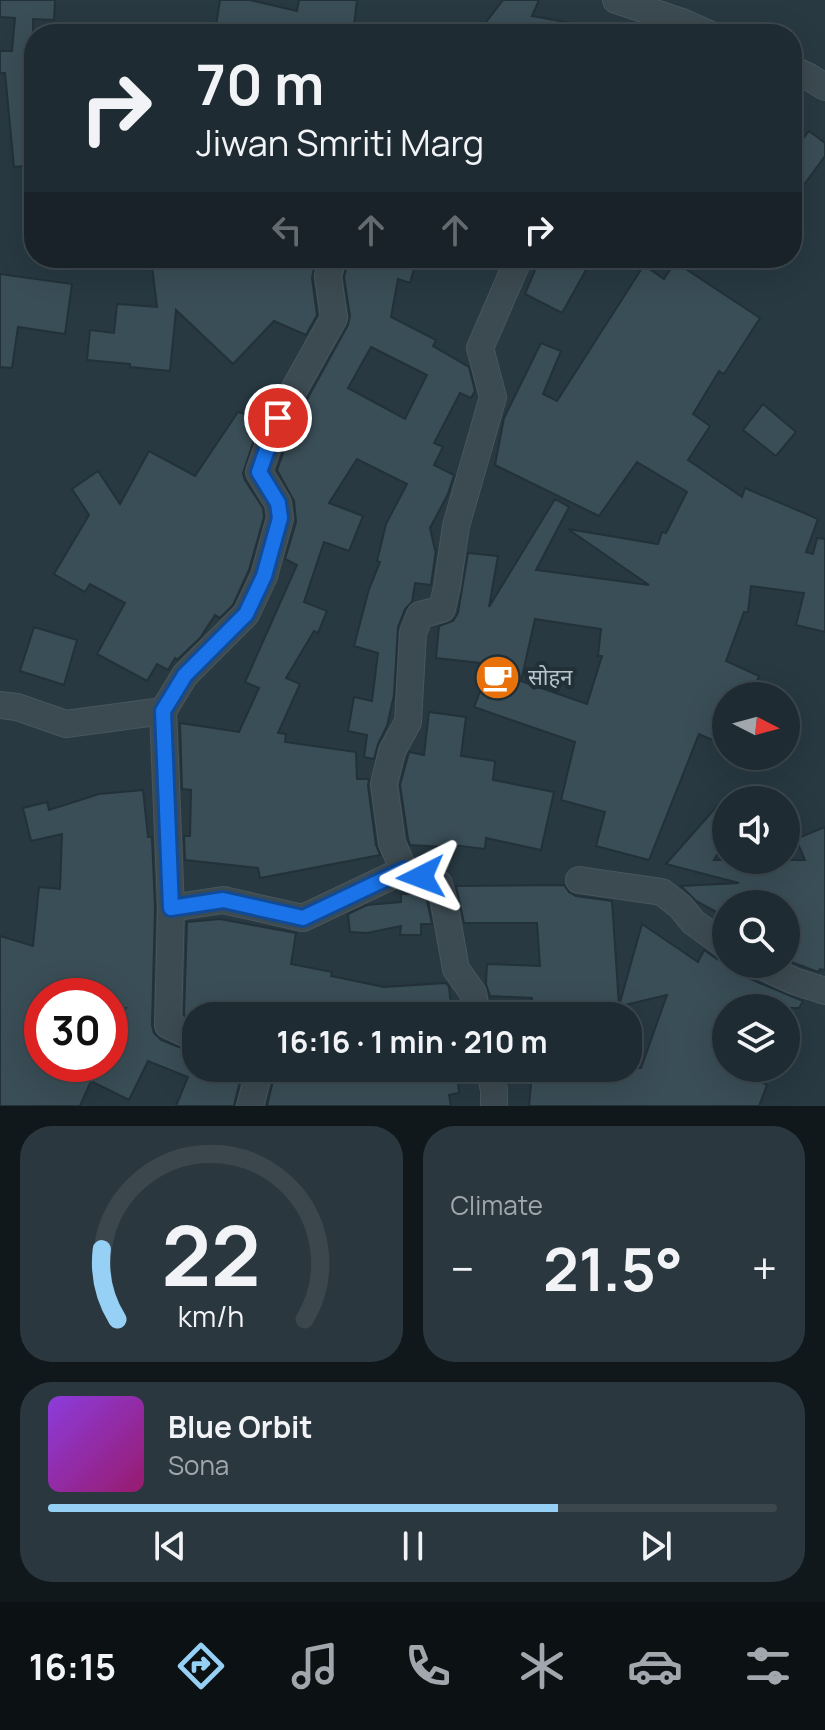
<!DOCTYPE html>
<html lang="en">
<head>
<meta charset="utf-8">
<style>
	:root { --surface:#1e2b32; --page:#2b373e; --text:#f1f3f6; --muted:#a1a7ac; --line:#3c474d; --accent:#96d0f4 }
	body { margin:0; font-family:Manrope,"Noto Sans Devanagari",sans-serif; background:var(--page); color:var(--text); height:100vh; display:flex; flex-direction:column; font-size:30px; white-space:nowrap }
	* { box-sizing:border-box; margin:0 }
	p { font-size:26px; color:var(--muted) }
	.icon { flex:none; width:44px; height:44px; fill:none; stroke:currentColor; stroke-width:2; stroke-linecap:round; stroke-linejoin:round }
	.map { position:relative; height:1106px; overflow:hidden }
	.details { display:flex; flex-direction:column; gap:20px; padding:20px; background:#10181c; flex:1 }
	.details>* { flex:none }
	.hud { position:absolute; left:24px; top:24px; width:778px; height:244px; border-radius:32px; box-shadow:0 8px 32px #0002,0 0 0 2px var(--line); background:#1e2b32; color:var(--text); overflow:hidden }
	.needle { width:52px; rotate:96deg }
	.buttons { position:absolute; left:712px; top:682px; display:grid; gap:16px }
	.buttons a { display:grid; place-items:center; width:88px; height:88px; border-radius:50%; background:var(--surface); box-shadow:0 8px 32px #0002,0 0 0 2px var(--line); font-size:40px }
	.speed { position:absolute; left:24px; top:978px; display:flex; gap:16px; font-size:40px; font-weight:700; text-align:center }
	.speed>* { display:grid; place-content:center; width:104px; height:104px; border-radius:50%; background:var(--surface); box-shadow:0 8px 32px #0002,0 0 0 2px var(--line); line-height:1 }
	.speed .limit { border:12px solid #d22; background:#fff; color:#111 }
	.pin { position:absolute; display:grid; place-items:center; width:68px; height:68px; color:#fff; margin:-34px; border:4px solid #fff; border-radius:50%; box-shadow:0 2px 8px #0007 }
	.me { position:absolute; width:88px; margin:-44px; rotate:267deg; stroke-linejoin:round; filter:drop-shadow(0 0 6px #0008) }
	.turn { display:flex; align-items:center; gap:28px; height:168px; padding:0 40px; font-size:36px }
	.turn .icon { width:104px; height:104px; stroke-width:2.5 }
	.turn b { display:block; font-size:56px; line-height:68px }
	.lanes { display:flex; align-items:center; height:76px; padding:0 40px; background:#0003; justify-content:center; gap:40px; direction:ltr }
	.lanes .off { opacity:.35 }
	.big { font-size:60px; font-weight:700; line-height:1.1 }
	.details .tile { flex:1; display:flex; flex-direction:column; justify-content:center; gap:12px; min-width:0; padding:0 28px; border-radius:32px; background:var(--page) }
	.details .dial { align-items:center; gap:0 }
	.dial svg { height:208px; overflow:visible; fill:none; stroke:var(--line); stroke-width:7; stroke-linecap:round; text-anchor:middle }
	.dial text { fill:var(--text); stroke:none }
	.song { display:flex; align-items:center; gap:24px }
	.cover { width:96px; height:96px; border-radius:12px; background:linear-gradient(135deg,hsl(270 70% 55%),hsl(320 70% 35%)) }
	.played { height:8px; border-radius:4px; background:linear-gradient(90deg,var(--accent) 70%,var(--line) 70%) }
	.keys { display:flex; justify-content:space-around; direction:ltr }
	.heat { display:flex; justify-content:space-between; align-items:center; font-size:44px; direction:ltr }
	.details .tiles { flex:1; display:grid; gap:20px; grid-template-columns:1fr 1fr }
	.tile:last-child { grid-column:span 2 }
	.trip { position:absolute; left:182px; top:1002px; width:460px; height:80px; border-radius:32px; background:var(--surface); box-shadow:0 8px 32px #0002,0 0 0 2px var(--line); font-weight:700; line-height:80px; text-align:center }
	.menu { display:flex; height:128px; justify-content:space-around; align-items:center; background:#0c1114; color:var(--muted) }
	.menu .icon { width:56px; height:56px }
	.menu .active { color:var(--accent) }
	.menu b { font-size:36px; color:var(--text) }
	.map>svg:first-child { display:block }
	.building { fill:#3a4e57; stroke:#233139; stroke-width:2; fill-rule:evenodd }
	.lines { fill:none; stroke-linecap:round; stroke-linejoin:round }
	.minor-casing { stroke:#49565e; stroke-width:28 }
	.minor { stroke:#3c4a51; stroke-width:26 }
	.route-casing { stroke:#114b97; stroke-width:20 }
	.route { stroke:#1a73e8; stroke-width:14 }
	.labels { text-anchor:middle; stroke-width:8; stroke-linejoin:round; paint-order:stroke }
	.poi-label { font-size:22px; fill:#b9c4cb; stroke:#212f37; text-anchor:start }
</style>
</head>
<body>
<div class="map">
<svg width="825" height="1106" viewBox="0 0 825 1106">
	<rect width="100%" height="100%" fill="#283942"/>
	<path class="building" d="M0 0H55L54 20 33 19 34 165 14 167 5 73H0V51H12L15 18 0 17Z
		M220 0H250L297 11 299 0H357L353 34H231L215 32Z
		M503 0H539L532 16 571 23 570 34H477Z
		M809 131 825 143V156L792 201V134L801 141Z
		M151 258H316L312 278 317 315 306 335 274 321 233 364 176 310 170 371 130 367V364L87 360 90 330 114 333 117 304 157 307Z
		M349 258H417L410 283 398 279 391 317 436 340 433 346 469 367 475 391 471 398 460 393 434 443 443 447 434 465 454 475 448 494 430 528 435 550H436L431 585 415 583 412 602 405 609 398 627 394 695 387 726 378 744 374 759 364 757 367 735 348 731 354 697 372 701 378 653 354 646 369 589 380 562 377 561 386 524 407 484 357 459 329 503 363 516 349 551 324 542 304 602 327 611 318 633 314 631 286 678 300 684 278 733 286 734 285 742 356 752 357 779H369L368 786 376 845 380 855 260 878 258 868 185 860 184 836H190L191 790 182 789 180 723 239 732 259 688 245 682 297 565 285 559 296 522 294 501 277 470 293 425 348 325 350 316 344 277ZM371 347 427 375 405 419 348 388Z
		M540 258H555L586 270 562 313 525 294Z
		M675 262 760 318 724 374 719 371 693 414 710 426 688 460 742 497 745 488 818 519 806 552 813 554 817 538 825 539V632L796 625 804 593 751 586 748 612H744L726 661 759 676 751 696H726V746L699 734 649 860 596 846 605 812 561 800 575 742 474 707 491 664 436 658 439 626 453 621 458 613 468 553 498 556 489 607 555 499 569 507 536 570 649 585 568 529 658 544 662 532 666 533 687 492 637 462 599 516 495 465 504 418 541 343 561 351 543 394 557 401 644 265 664 279ZM535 619 601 629 598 656H602L587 704 521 681Z
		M0 274 72 284 65 334 18 327 12 368 0 367Z
		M763 404 796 432 776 456 743 430Z
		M238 412 261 419 243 473 245 480 263 508 264 517 249 570 233 605 220 618 215 615 200 638 177 660 175 658 168 670 157 664 147 681 97 654 125 603 90 584 85 592 54 574 89 515 72 489 98 471 120 504 149 451 195 476Z
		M34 627 77 640 64 685 20 671Z
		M429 712 466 717 461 756 495 761 493 780 554 792 541 850 486 838 485 849 445 844 444 847 410 845 408 839 400 785 409 752 424 755Z
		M143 790 148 837H152L155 908 152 1025 154 1033 161 1040 196 1054V1068H243L234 1106H176L188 1077 148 1061 129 1100 91 1081 80 1106H0V936L33 946 39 887 60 889 62 834 31 841 23 808 47 802 49 810 99 794ZM42 996H110V1006L126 1008 110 1038V1064H42Z
		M726 796V839L714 860H805L796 839 825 827V970L820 969 818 972 786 960V904H726V926L719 921 722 915 696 901 681 886 739 883 666 864Z
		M564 885 569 892 576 896 612 901 619 1006 642 924 698 962 704 950 717 959 726 962V964H741L744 973 750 979 803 1001 799 1008H726V1068H769L761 1082 767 1085 759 1106H529L532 1073 562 1076 563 1071 588 1075 586 1068H641L667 995 579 1016H533L532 998 490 996 486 984 487 964 540 966 537 923H464L456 886Z
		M401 894H420L426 896 432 924H421V935H400L401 926 367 933 350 932 348 914 367 905 401 902Z
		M220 919 296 933 291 964 332 972 331 976 384 987 446 983 449 987 452 1016H211L196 1013V1020L184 1015 187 922Z
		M276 1068H381L403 1079 457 1071 459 1093 449 1095 451 1106H267Z"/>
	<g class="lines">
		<defs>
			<path id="minor" d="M616 0 682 22 709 34
				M792 69 809 77 825 87
				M0 705 17 707 66 724 163 711
				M579 880 662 892 681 907 693 922 726 946
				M171 908 223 900 303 918 404 870
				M757 964 794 981 825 991
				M477 1016 473 993 456 969 444 902 439 884 404 870 392 843 384 784 392 751 408 722 413 633 420 615 442 609 447 587 456 526 493 397 480 348 519 258
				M196 1038 168 1025 171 908 163 711 185 675 246 614 264 576 280 518 278 503 259 472 278 418 334 318 328 276 333 258
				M489 1068 494 1090V1106
				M250 1106 260 1068"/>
		</defs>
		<use href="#minor" class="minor-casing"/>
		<use href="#minor" class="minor"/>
	</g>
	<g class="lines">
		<defs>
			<path id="route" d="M278 418 259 472 278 503 280 518 264 576 246 614 185 675 163 711 171 908 223 900 303 918 404 870 421 877"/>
		</defs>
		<use href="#route" class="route-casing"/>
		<use href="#route" class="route"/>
	</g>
	<defs>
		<symbol id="cafe-disc" viewBox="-11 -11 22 22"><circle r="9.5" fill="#e8710a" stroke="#212f37"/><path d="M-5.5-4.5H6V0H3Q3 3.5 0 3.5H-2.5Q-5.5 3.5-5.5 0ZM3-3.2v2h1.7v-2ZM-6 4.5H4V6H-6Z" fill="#fff"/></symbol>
	</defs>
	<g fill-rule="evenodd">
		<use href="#cafe-disc" x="472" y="652" width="51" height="51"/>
	</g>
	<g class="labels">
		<g class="poi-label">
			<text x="528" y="685">सोहन</text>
		</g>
	</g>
</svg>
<div class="buttons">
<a><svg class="needle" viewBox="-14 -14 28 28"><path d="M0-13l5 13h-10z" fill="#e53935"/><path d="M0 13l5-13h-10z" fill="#a1a7ac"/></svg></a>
<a><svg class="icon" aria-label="sound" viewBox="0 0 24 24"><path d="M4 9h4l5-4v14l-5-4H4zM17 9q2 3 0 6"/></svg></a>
<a><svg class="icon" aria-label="search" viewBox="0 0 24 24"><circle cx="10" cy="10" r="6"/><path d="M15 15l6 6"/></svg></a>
<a><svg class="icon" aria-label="layers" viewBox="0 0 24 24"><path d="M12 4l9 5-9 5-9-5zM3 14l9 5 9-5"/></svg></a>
</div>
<div class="speed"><div class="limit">30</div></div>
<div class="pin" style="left:278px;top:418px;background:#d93025"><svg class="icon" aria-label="arrive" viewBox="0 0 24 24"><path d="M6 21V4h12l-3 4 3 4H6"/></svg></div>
<svg class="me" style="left:421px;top:877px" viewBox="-20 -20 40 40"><path d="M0-17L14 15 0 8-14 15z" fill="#1a73e8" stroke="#fff" stroke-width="4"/></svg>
<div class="trip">16:16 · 1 min · 210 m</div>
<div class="hud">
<div class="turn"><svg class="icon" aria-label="right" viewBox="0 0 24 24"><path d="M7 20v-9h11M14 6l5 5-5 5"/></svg><div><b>70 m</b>Jiwan Smriti Marg</div></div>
<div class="lanes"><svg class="icon off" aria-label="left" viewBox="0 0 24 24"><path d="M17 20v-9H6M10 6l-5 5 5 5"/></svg><svg class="icon off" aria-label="ahead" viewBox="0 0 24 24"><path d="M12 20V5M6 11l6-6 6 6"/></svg><svg class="icon off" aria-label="ahead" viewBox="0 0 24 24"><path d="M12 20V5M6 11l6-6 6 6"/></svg><svg class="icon" aria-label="right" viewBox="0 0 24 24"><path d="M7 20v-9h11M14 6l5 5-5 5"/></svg></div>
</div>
</div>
<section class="details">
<div class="tiles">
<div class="tile dial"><svg viewBox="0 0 100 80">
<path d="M14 69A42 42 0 1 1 86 69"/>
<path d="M14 69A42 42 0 0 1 8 42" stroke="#96d0f4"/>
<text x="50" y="56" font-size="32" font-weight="700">22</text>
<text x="50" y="72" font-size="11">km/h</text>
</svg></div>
<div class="tile"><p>Climate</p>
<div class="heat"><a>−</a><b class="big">21.5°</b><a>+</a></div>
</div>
<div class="tile">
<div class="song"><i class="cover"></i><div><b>Blue Orbit</b><p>Sona</p></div></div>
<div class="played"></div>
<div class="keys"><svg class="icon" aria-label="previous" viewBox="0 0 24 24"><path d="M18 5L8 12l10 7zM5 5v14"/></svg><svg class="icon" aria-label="pause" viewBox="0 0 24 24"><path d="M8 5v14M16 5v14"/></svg><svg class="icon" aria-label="next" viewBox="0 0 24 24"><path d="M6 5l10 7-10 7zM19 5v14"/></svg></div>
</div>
</div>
</section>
<nav class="menu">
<b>16:15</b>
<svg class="icon active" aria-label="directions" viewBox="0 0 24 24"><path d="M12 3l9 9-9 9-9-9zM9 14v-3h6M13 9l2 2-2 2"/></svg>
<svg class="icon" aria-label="music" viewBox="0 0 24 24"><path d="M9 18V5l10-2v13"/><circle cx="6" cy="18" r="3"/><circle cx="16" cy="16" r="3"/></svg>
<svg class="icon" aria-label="phone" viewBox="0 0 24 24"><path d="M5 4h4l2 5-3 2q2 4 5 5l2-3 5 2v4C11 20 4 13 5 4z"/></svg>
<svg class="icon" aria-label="climate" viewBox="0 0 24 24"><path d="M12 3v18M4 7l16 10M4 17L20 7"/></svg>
<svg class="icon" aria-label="car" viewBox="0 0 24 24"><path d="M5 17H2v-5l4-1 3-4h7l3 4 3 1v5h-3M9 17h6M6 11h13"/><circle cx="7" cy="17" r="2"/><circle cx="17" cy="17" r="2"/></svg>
<svg class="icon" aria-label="filters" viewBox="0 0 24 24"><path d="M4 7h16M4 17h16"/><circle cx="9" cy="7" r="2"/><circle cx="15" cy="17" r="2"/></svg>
</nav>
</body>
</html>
